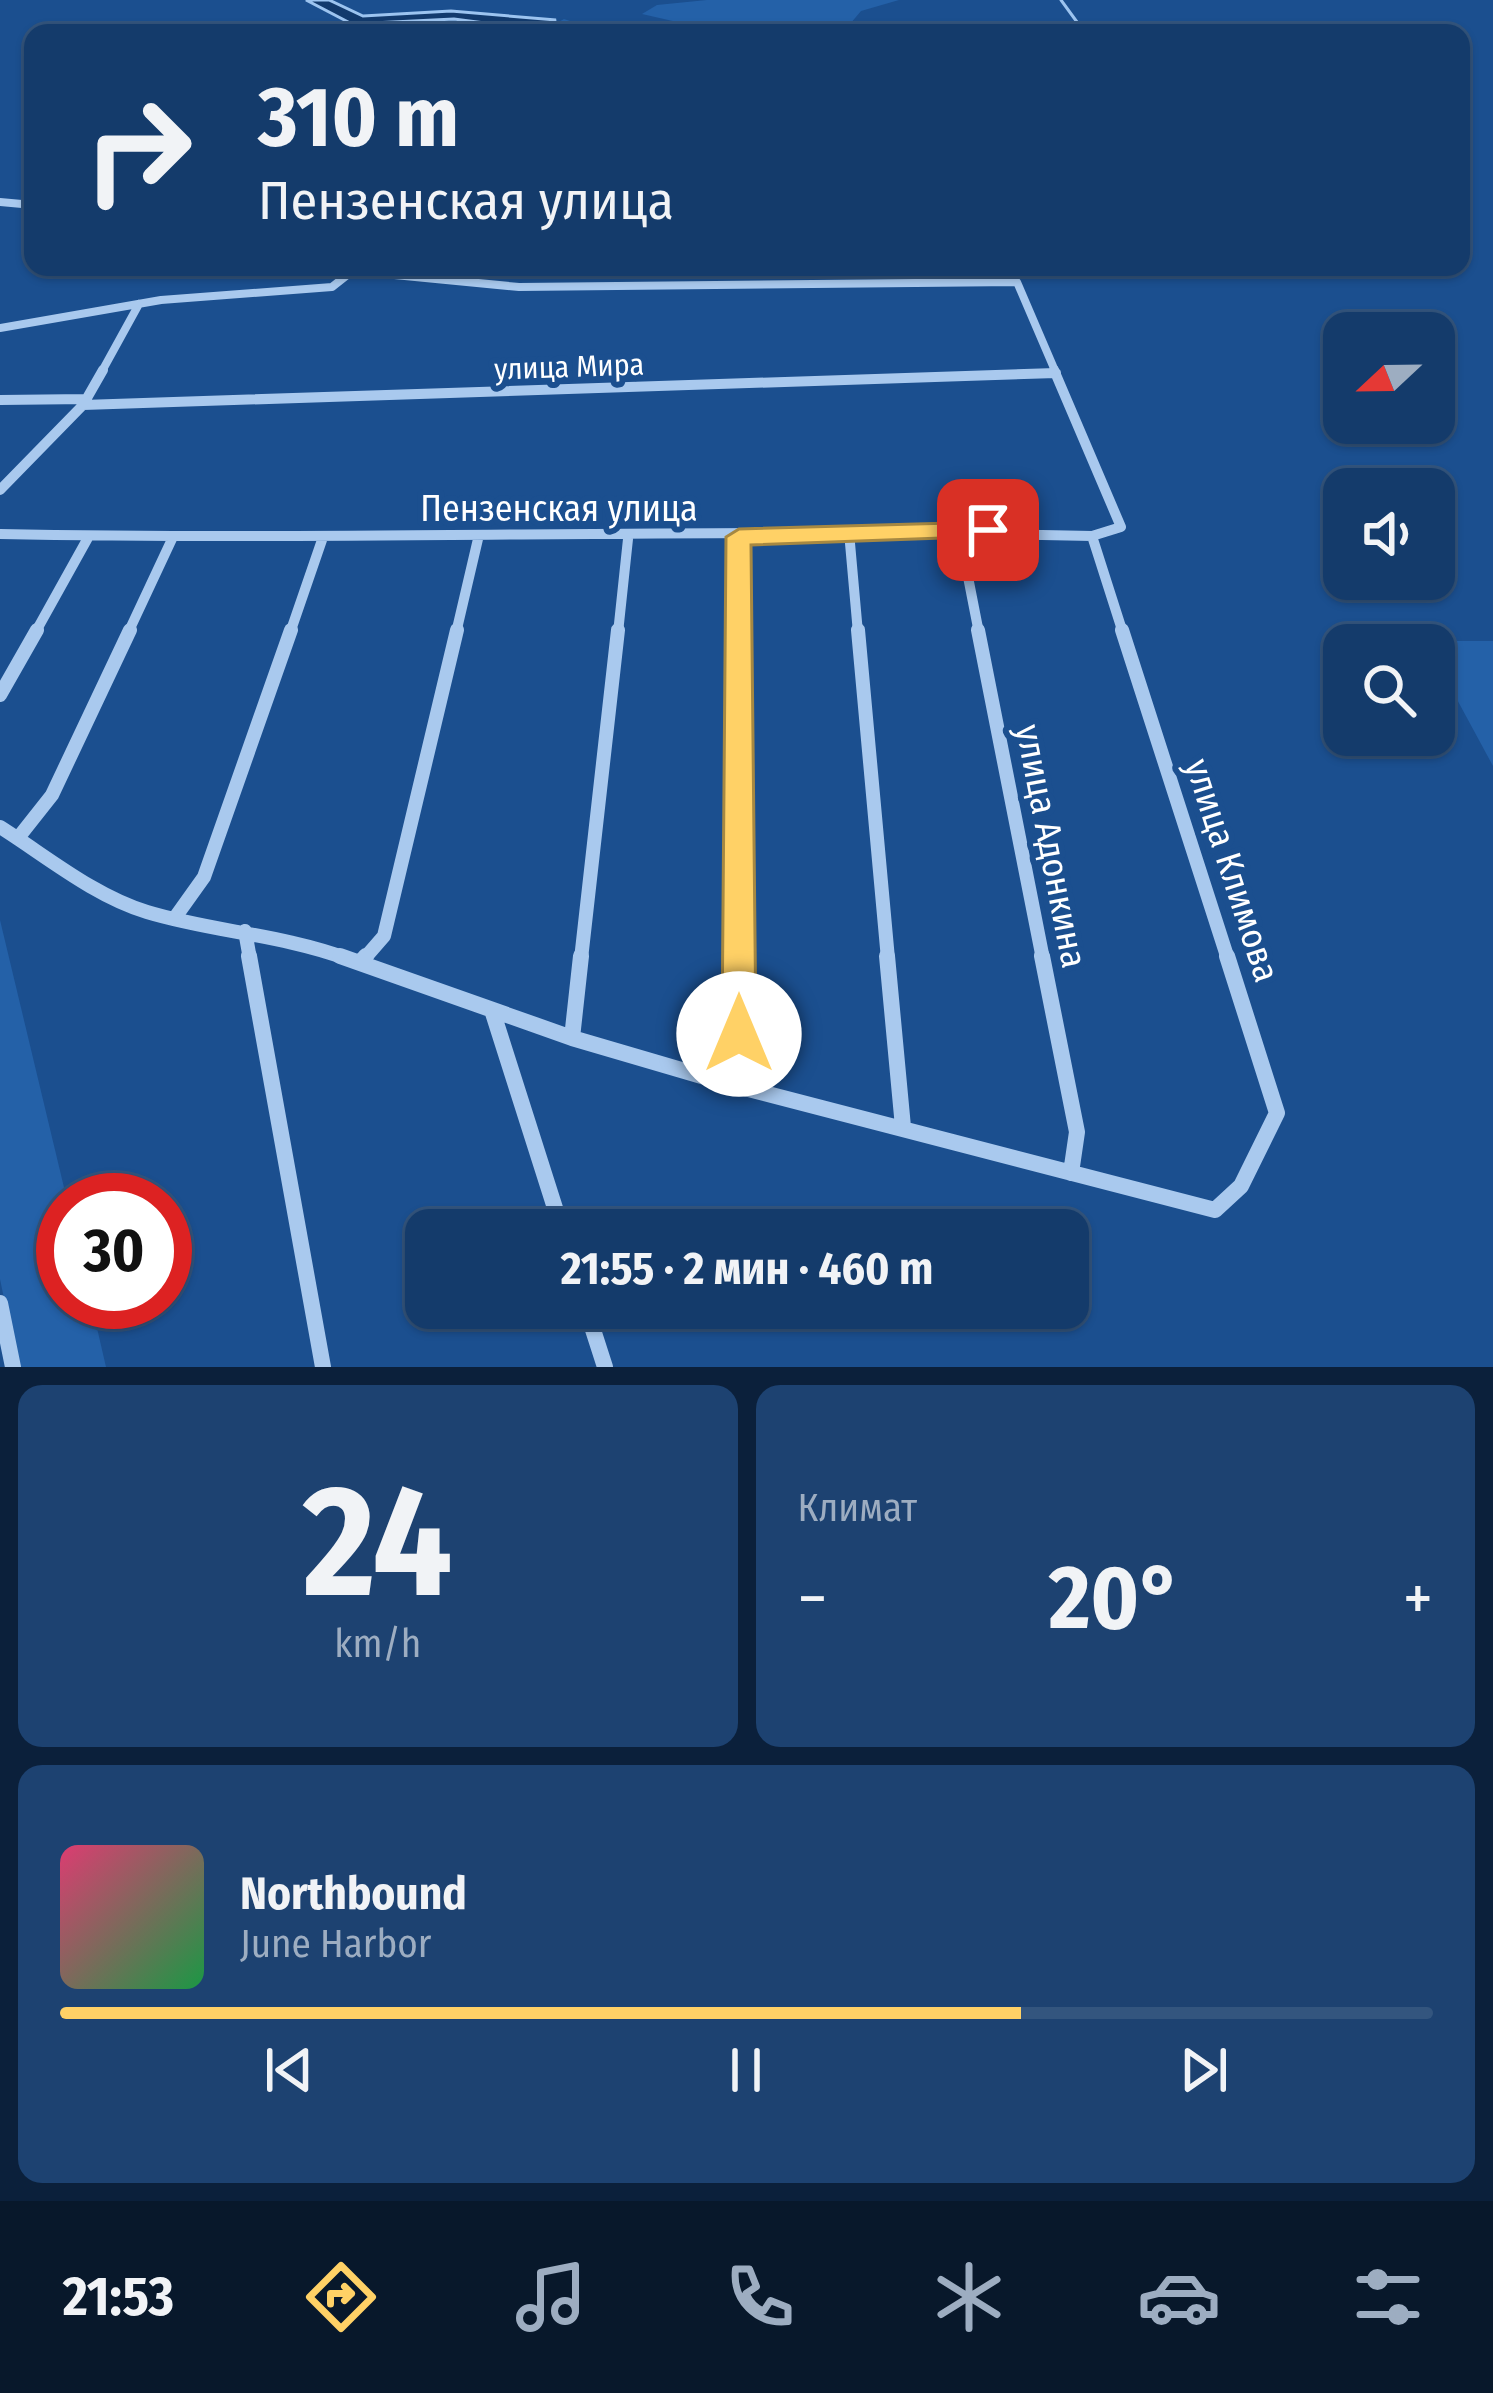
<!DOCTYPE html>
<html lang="ru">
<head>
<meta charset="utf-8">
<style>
	:root { --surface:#143b6b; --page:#1d4271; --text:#f1f3f6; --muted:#9dadc1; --line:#33557e; --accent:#ffd166 }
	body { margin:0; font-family:"Fira Sans Condensed",sans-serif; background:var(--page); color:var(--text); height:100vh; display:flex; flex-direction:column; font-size:45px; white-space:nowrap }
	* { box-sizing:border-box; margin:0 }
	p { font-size:39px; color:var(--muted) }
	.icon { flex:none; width:66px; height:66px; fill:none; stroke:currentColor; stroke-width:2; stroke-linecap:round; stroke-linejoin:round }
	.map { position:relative; height:1367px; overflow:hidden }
	.side { display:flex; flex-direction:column; gap:18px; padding:18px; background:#0b203b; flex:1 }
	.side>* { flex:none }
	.banner { position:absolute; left:24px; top:24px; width:1446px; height:252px; border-radius:24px; box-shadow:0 3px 9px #0004,0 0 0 3px var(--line); background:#143b6b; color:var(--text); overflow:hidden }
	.needle { width:78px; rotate:248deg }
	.controls { position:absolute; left:1323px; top:312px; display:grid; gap:24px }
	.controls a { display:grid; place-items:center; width:132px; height:132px; border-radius:24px; background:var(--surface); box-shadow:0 3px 9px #0004,0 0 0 3px var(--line); font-size:60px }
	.speed { position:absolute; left:36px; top:1173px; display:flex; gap:24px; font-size:60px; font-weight:700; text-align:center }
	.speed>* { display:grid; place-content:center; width:156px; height:156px; border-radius:50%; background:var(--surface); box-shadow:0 3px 9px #0004,0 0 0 3px var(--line); line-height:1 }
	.speed .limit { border:18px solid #d22; background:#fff; color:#111 }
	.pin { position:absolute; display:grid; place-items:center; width:102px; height:102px; color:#fff; margin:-51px; border-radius:24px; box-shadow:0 6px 18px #0006 }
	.me { position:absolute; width:132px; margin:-66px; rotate:0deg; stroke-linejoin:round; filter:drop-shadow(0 0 9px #0008) }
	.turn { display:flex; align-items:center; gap:42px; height:252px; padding:0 36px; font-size:54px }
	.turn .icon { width:156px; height:156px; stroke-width:2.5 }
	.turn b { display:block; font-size:84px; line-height:102px }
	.big { font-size:90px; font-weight:700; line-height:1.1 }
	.side .card { flex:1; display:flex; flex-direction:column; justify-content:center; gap:18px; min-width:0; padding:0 42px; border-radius:24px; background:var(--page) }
	.side .dial { align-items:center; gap:0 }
	.dial b { font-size:156px; line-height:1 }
	.song { display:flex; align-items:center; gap:36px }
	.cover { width:144px; height:144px; border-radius:18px; background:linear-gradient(135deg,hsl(340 70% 55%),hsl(140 70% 35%)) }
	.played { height:12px; border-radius:6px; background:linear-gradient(90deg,var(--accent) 70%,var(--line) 70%) }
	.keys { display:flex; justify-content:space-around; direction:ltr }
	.heat { display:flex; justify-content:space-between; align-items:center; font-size:66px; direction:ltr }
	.side .tiles { flex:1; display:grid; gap:18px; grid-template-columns:1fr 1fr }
	.card:last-child { grid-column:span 2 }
	.trip { position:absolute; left:405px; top:1209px; width:684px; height:120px; border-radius:24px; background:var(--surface); box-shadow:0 3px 9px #0004,0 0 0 3px var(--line); font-weight:700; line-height:120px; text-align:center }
	.tab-bar { display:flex; height:192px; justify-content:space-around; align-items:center; background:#08182b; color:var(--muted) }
	.tab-bar .icon { width:84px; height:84px }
	.tab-bar .on { color:var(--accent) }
	.tab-bar b { font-size:54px; color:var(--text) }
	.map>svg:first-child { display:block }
	.green { fill:#2461a8 }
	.water { fill:#123a6d; stroke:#9cc4f0; stroke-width:3 }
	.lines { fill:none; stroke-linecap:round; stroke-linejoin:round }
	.stream { stroke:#9cc4f0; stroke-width:3 }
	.street-far3 { stroke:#a9c9ee; stroke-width:8 }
	.street-far2 { stroke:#a9c9ee; stroke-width:10 }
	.street-far1 { stroke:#a9c9ee; stroke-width:14 }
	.street { stroke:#a9c9ee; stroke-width:16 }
	.route { fill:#ffd166; stroke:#a68842; stroke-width:3 }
	.labels { text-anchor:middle; stroke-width:12; stroke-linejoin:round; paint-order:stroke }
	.far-street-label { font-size:30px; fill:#fff; stroke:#1b4f8f }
	.street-label { font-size:36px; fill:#fff; stroke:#1b4f8f }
</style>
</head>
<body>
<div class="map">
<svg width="1493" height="1367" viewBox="0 0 1493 1367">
	<rect width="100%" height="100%" fill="#1b4f8f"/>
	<path class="green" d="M707 0H899L861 11 850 24 795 23 798 27 791 31 882 27 889 33H539L564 19C594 30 647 33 677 22L642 14 657 5Z
		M1425 641H1493V766L1434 657V645Z
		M0 920 67 1200 63 1302H91L106 1367H18L0 1279Z"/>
	<path class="water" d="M306 0H329L363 16 451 11 556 20 532 29 454 19 352 24Z"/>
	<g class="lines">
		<path class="stream" d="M1061 0 1085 33"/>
		<path class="street-far3" d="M0 202 33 205
			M312 267 519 287 1017 282 1056 373
			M0 328 161 300 332 287 351 272
			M101 373 139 304"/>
		<path class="street-far2" d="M0 400 87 399
			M83 405 1056 373
			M0 490 83 405 103 370
			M959 531 979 633
			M849 532 858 633
			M0 534C364 541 728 527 1092 536L1121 527 1054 370
			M1092 536 1123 633
			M738 537V633
			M35 633 89 536
			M128 633 172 539
			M290 633 322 540
			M456 633 478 539
			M618 633 628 539"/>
		<path class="street-far1" d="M738 630 739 959
			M858 630 888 959
			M978 630 1043 959
			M1122 630 1228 959
			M0 695 37 630
			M0 827C46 856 94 896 147 912 213 932 280 934 348 959
			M18 838 52 795 130 630
			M174 919 204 877 291 630
			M245 931 250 959
			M364 959 384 936 457 630
			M581 959 618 630"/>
		<path class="street" d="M249 956 323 1367
			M340 956 572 1038 729 1084 1215 1210 1241 1186 1277 1113 1227 956
			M887 956 903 1127
			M1042 956 1077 1132 1071 1173
			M360 963 366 956
			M492 1010 562 1230
			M572 1038 581 956
			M729 1084 739 1034V956
			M0 1303 13 1367
			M586 1308 605 1367"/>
	</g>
	<path class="route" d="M988 522 997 525V536L751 545 756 1034 751 1046 739 1051 727 1046 722 1034 726 537 739 529Z"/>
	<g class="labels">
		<g class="far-street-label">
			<text transform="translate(569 367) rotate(-2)" y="10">улица Мира</text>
		</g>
		<g class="street-label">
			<text x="559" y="521">Пензенская улица</text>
			<text transform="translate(1052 846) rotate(79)" y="13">улица Адонкина</text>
			<text transform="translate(1233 870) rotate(72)" y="13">улица Климова</text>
		</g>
	</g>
</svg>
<div class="controls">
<a><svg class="needle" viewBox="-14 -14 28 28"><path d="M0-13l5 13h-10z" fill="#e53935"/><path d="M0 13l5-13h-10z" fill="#9dadc1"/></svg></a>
<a><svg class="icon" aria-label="sound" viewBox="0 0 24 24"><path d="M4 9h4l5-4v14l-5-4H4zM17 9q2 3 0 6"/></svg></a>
<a><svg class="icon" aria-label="search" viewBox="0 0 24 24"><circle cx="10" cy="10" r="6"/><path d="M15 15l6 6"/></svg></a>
</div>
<div class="speed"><div class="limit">30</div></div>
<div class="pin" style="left:988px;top:530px;background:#d93025"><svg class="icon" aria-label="arrive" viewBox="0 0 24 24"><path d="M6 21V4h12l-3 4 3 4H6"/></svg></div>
<svg class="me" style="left:739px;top:1034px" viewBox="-20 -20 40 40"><circle r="19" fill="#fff"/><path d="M0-13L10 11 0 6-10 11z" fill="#ffd166"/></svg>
<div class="trip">21:55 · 2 мин · 460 m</div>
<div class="banner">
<div class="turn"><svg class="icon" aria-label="right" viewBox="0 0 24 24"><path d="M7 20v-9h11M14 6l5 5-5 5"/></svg><div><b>310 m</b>Пензенская улица</div></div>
</div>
</div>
<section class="side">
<div class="tiles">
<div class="card dial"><b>24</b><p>km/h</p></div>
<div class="card"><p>Климат</p>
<div class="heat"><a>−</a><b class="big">20°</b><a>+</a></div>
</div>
<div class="card">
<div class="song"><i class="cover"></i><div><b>Northbound</b><p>June Harbor</p></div></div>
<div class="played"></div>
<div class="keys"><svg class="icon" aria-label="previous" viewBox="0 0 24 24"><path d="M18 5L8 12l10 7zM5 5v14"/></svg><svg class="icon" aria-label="pause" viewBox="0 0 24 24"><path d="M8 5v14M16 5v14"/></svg><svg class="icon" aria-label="next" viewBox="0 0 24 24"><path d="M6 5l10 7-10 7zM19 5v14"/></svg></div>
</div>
</div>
</section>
<nav class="tab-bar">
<b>21:53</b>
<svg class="icon on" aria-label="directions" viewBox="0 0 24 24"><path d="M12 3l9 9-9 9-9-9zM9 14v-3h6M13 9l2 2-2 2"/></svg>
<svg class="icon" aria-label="music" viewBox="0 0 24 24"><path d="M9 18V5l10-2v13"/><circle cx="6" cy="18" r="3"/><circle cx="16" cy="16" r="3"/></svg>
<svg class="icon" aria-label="phone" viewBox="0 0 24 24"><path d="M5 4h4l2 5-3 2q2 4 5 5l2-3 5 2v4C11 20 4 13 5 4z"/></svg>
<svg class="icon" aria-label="climate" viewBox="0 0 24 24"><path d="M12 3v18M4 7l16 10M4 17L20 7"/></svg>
<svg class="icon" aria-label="car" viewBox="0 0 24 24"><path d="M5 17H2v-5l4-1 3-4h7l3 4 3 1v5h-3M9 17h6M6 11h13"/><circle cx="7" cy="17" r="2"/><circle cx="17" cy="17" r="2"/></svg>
<svg class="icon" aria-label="filters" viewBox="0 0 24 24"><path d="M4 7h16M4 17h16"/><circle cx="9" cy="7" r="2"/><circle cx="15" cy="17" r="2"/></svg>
</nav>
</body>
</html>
